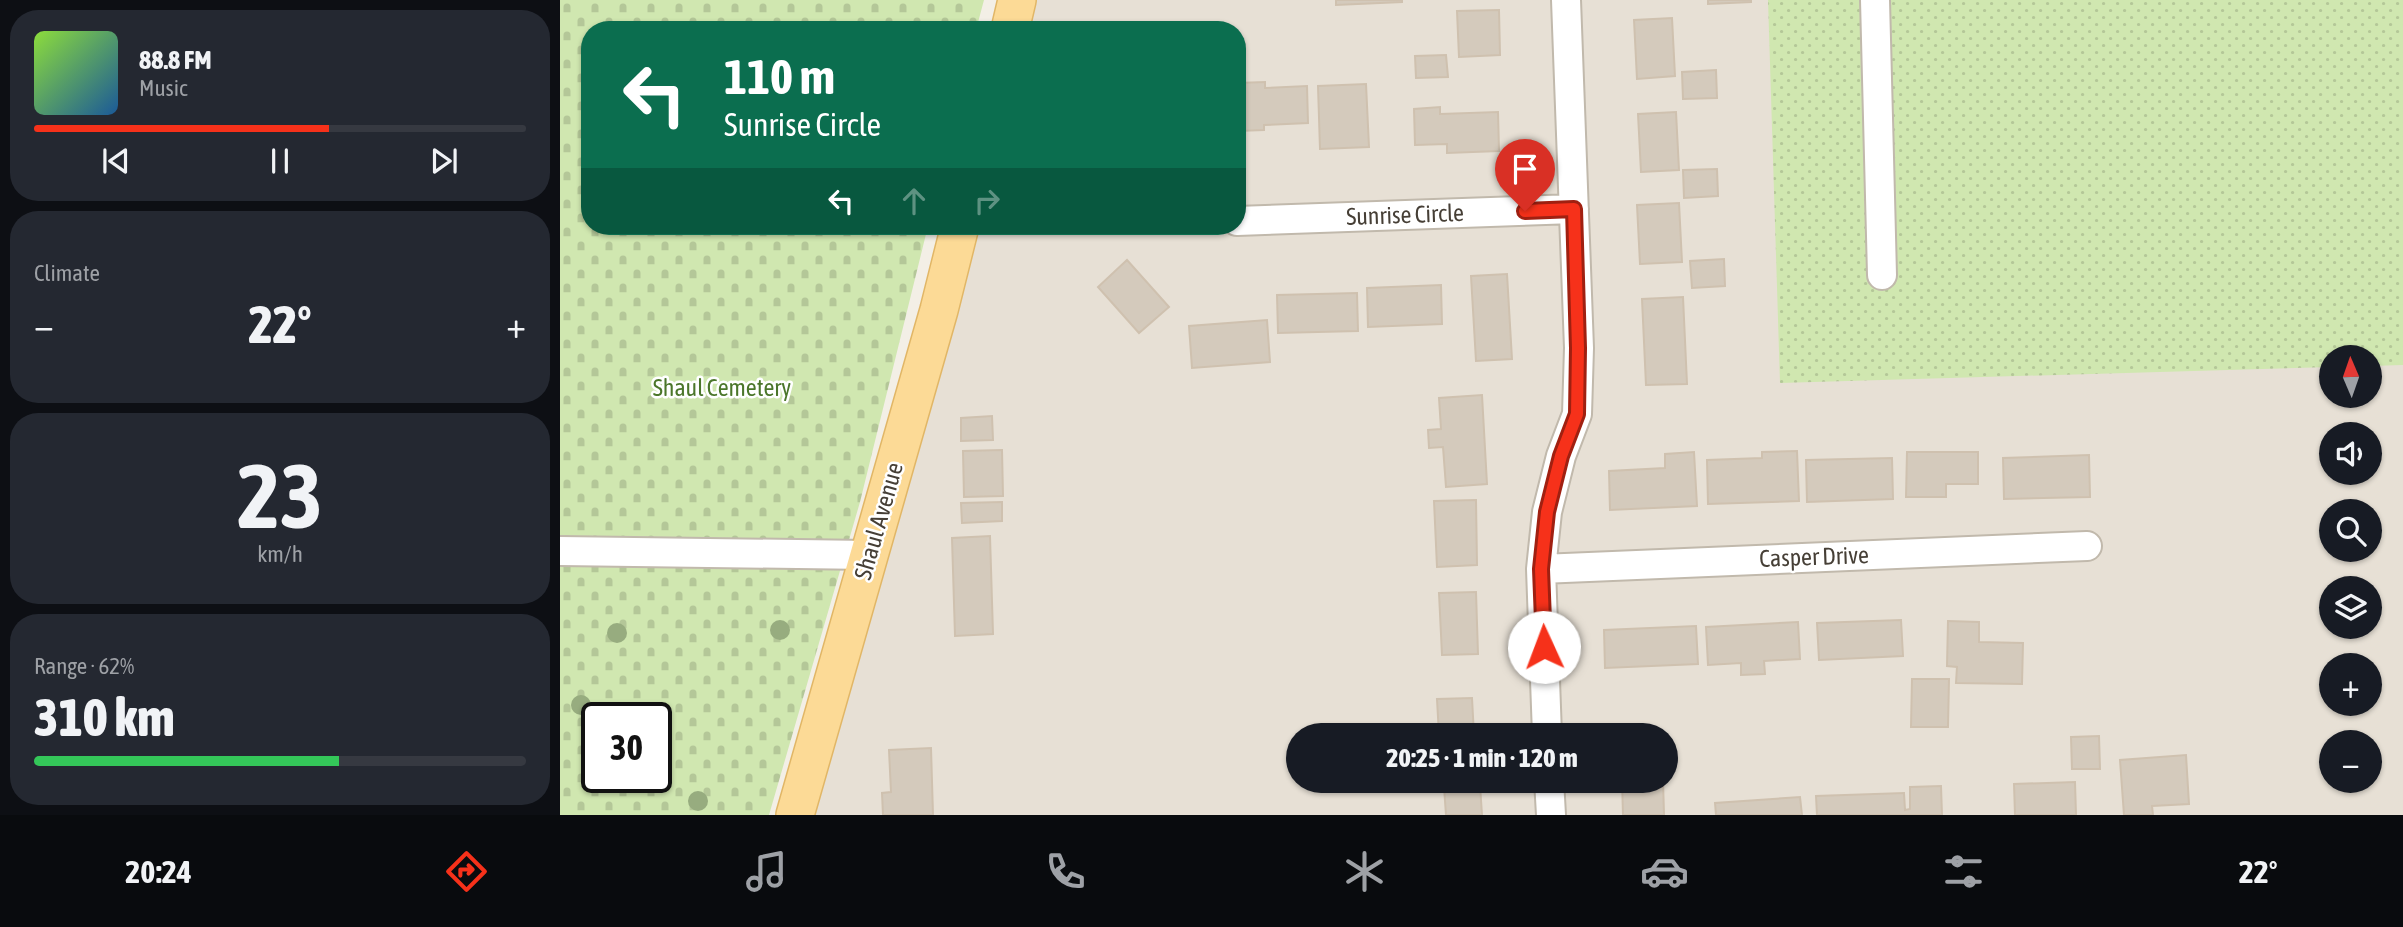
<!DOCTYPE html>
<html lang="en">
<head>
<meta charset="utf-8">
<style>
	:root { --surface:#171b24; --page:#242831; --text:#f1f3f6; --muted:#9ea1a6; --line:#363941; --accent:#f6311a }
	body { margin:0; font-family:"Asap Condensed",sans-serif; background:var(--page); color:var(--text); height:100vh; display:flex; flex-direction:column; font-size:26px; white-space:nowrap }
	* { box-sizing:border-box; margin:0 }
	p { font-size:23px; color:var(--muted) }
	.icon { flex:none; width:38px; height:38px; fill:none; stroke:currentColor; stroke-width:2; stroke-linecap:round; stroke-linejoin:round }
	.map { position:relative; flex:1; overflow:hidden }
	.panel { display:flex; flex-direction:column; gap:10px; padding:10px; background:#0d0f14; width:560px }
	.panel>* { flex:none }
	.top-card { position:absolute; left:21px; top:21px; width:665px; height:214px; border-radius:28px; box-shadow:0 2px 5px #0004; background:#0b6e4f; color:#fff; overflow:hidden }
	.needle { width:46px; rotate:358deg }
	.buttons { position:absolute; left:1759px; top:345px; display:grid; gap:14px }
	.buttons a { display:grid; place-items:center; width:63px; height:63px; border-radius:50%; background:var(--surface); box-shadow:0 2px 5px #0004; font-size:35px }
	.speed { position:absolute; left:21px; top:702px; display:flex; gap:14px; font-size:35px; font-weight:700; text-align:center }
	.speed>* { display:grid; place-content:center; width:91px; height:91px; border-radius:50%; background:var(--surface); box-shadow:0 2px 5px #0004; line-height:1 }
	.speed .limit { border:4px solid #111; border-radius:10px; background:#fff; color:#111 }
	.pin { position:absolute; display:grid; place-items:center; width:60px; height:60px; color:#fff; margin:-72px -30px; border-radius:50% 50% 50% 0; rotate:-45deg; box-shadow:0 0 7px #0007 }
	.pin .icon { rotate:45deg }
	.me { position:absolute; width:77px; margin:-38px; rotate:358deg; stroke-linejoin:round; filter:drop-shadow(0 0 5px #0008) }
	.turn { display:flex; align-items:center; gap:24px; height:147px; padding:0 28px; font-size:32px }
	.turn .icon { width:91px; height:91px; stroke-width:2.5 }
	.turn b { display:block; font-size:49px; line-height:60px }
	.lanes { display:flex; align-items:center; height:66px; padding:0 28px; background:#0003; justify-content:center; gap:35px; direction:ltr }
	.lanes .off { opacity:.35 }
	.big { font-size:52px; font-weight:800; line-height:1.1 }
	.panel .card { flex:1; display:flex; flex-direction:column; justify-content:center; gap:10px; min-width:0; padding:0 24px; border-radius:28px; background:var(--page) }
	.panel .dial { align-items:center; gap:0 }
	.dial b { font-size:91px; line-height:1 }
	.song { display:flex; align-items:center; gap:21px }
	.cover { width:84px; height:84px; border-radius:10px; background:linear-gradient(135deg,hsl(90 70% 55%),hsl(210 70% 35%)) }
	.played { height:7px; border-radius:4px; background:linear-gradient(90deg,var(--accent) 60%,var(--line) 60%) }
	.keys { display:flex; justify-content:space-around; direction:ltr }
	.heat { display:flex; justify-content:space-between; align-items:center; font-size:38px; direction:ltr }
	.charge { height:10px; border-radius:5px; background:linear-gradient(90deg,#34c759 62%,var(--line) 0) }
	.trip { position:absolute; left:726px; top:723px; width:392px; height:70px; border-radius:35px; background:var(--surface); box-shadow:0 2px 5px #0004; font-weight:800; line-height:70px; text-align:center }
	.tab-bar { display:flex; height:112px; justify-content:space-around; align-items:center; background:#090b0e; color:var(--muted) }
	.tab-bar .icon { width:49px; height:49px }
	.tab-bar .current { color:var(--accent) }
	.tab-bar b { font-size:32px; color:var(--text) }
	main { display:flex; flex:1; min-height:0 }
	.map>svg:first-child { display:block }
	.residential { fill:#e7e0d5; fill-rule:evenodd }
	.grass { fill:url(#grass-dots) }
	.cemetery { fill:url(#cemetery-stones); fill-rule:evenodd }
	.building { fill:#d4cabc; stroke:#cfc1af; stroke-width:2 }
	.lines { fill:none; stroke-linecap:round; stroke-linejoin:round }
	.minor-casing { stroke:#c1b9ac; stroke-width:32 }
	.major-casing { stroke:#e1b666; stroke-width:40 }
	.minor { stroke:#fff; stroke-width:28 }
	.major { stroke:#fcda96; stroke-width:37 }
	.tree { fill:#97ac7f }
	.route-casing { stroke:#a02011; stroke-width:18 }
	.route { stroke:#f6311a; stroke-width:12 }
	.labels { text-anchor:middle; stroke-width:5; stroke-linejoin:round; paint-order:stroke }
	.street-label { font-size:24px; fill:#463f36; stroke:#fff }
	.park-label { font-size:24px; fill:#4b762a; stroke:#fff }
</style>
</head>
<body>
<main>
<section class="panel">
<div class="card">
<div class="song"><i class="cover"></i><div><b>88.8 FM</b><p>Music</p></div></div>
<div class="played"></div>
<div class="keys"><svg class="icon" aria-label="previous" viewBox="0 0 24 24"><path d="M18 5L8 12l10 7zM5 5v14"/></svg><svg class="icon" aria-label="pause" viewBox="0 0 24 24"><path d="M8 5v14M16 5v14"/></svg><svg class="icon" aria-label="next" viewBox="0 0 24 24"><path d="M6 5l10 7-10 7zM19 5v14"/></svg></div>
</div>
<div class="card"><p>Climate</p>
<div class="heat"><a>−</a><b class="big">22°</b><a>+</a></div>
</div>
<div class="card dial"><b>23</b><p>km/h</p></div>
<div class="card"><p>Range · 62%</p><b class="big">310 km</b><div class="charge"></div></div>
</section>
<div class="map">
<svg width="1843" height="815" viewBox="0 0 1843 815">
	<defs>
		<pattern id="grass-dots" width="8" height="8" patternUnits="userSpaceOnUse" patternTransform="scale(1.75)"><rect width="8" height="8" fill="#d0e7b0"/><path d="M2 2h.1M6 6h.1" fill="none" stroke="#b4c798" stroke-width="1.8" stroke-linecap="round"/></pattern>
		<pattern id="cemetery-stones" width="16" height="16" patternUnits="userSpaceOnUse" patternTransform="scale(1.75)"><rect width="16" height="16" fill="#d0e7b0"/><path d="M2 7V4a2 2 0 0 1 4 0v3zM10 15v-3a2 2 0 0 1 4 0v3z" fill="#b4c798"/></pattern>
	</defs>
	<rect width="100%" height="100%" fill="#f3efe6"/>
	<path class="residential" d="M457 0H1843V815H235L400 226H677V30H450ZM1771 357H1810V396H1771ZM1771 434H1810V472H1771ZM1771 511H1810V550H1771ZM1771 588H1810V626H1771ZM1771 665H1810V704H1771ZM738 735H1106V780H738ZM1771 742H1810V780H1771Z"/>
	<path class="grass" d="M1208 0H1843V365L1810 366V357H1771V367L1220 383Z"/>
	<path class="cemetery" d="M0 0H424L416 30H30V226H368L300 502 209 815H0ZM37 718H96V777H37Z"/>
	<path class="building" d="M776 0H842V2L776 5Z
		M1148 0H1191V2L1148 4Z
		M939 10 940 55 899 57 897 11Z
		M1112 18 1115 76 1077 79 1074 20Z
		M886 55 888 77 856 78 855 56Z
		M1156 70 1157 98 1123 99 1122 72Z
		M705 82V88L747 86 748 123 704 125V130L677 131V83Z
		M806 84 809 147 760 149 758 86Z
		M880 107V114L938 112 939 151 887 153V144L855 145 854 109Z
		M1116 112 1119 170 1081 172 1078 114Z
		M1157 169 1158 196 1124 198 1123 170Z
		M1119 203 1122 262 1080 264 1077 205Z
		M1164 259 1165 286 1132 288 1130 261Z
		M567 260 609 307 579 333 538 287Z
		M947 274 952 359 916 361 911 276Z
		M881 285 882 324 808 327 807 288Z
		M797 293 798 331 718 333 717 295Z
		M1123 297 1127 384 1086 385 1082 299Z
		M707 320 710 362 632 368 629 326Z
		M922 395 927 484 886 487 883 447 869 448 868 430 881 429 879 398Z
		M432 416 433 440 401 441V418Z
		M442 450 443 496 404 497 403 451Z
		M1237 451 1239 501 1148 504 1147 460 1202 458V452Z
		M1134 452 1137 506 1050 510 1049 471 1105 468V454Z
		M1347 452H1418V484H1386V497H1346Z
		M1529 455 1530 497 1444 499 1443 458Z
		M1332 458 1333 499 1247 502 1246 460Z
		M916 500 917 565 877 567 874 501Z
		M442 502V521L402 523 401 503Z
		M430 536 433 634 395 636 392 538Z
		M916 592 918 654 882 655 879 593Z
		M1341 620 1343 656 1259 660 1257 623Z
		M1388 621 1419 622V642L1463 643 1462 684 1396 683 1397 667 1387 666Z
		M1238 622 1240 659 1204 661 1205 674 1181 675V663L1148 665 1146 627Z
		M1136 626 1138 664 1045 668 1044 630Z
		M1352 679H1389L1388 727H1351Z
		M912 698 914 735H879L877 699Z
		M1539 736 1540 769H1512L1511 737Z
		M371 748 373 815H323L322 793 331 792 329 750Z
		M1626 755 1629 804 1592 806 1593 815H1564L1560 760Z
		M1062 780H1103L1104 815H1063Z
		M1515 782 1516 815H1455L1454 784Z
		M920 785 922 815H886L884 787Z
		M1381 786 1382 815H1257L1256 796 1344 793 1345 810 1350 809V787Z
		M1240 797 1242 815H1156L1155 803Z"/>
	<g class="lines">
		<defs>
			<path id="minor" d="M1315 0 1322 275
				M677 221 1014 209
				M0 551 309 555
				M981 569 1527 546
				M987 735 981 569 987 512 1001 456 1017 414 1019 348 1006 0
				M989 780 991 815"/>
			<path id="major" d="M450 30 457 0
				M235 815 379 310 400 226"/>
		</defs>
		<use href="#minor" class="minor-casing"/>
		<use href="#major" class="major-casing"/>
		<use href="#minor" class="minor"/>
		<use href="#major" class="major"/>
	</g>
	<g class="tree">
		<circle cx="220" cy="630" r="10"/>
		<circle cx="57" cy="633" r="10"/>
		<circle cx="21" cy="705" r="10"/>
		<circle cx="138" cy="801" r="10"/>
	</g>
	<g class="lines">
		<defs>
			<path id="route" d="M965 211 1014 209 1018 348 1017 414 1001 456 987 512 981 569 984 647"/>
		</defs>
		<use href="#route" class="route-casing"/>
		<use href="#route" class="route"/>
	</g>
	<g class="labels">
		<g class="street-label">
			<text transform="translate(845 215) rotate(-2)" y="8">Sunrise Circle</text>
			<text transform="translate(319 521) rotate(-74)" y="8">Shaul Avenue</text>
			<text transform="translate(1254 557) rotate(-2)" y="8">Casper Drive</text>
		</g>
		<g class="park-label">
			<text x="162" y="396">Shaul Cemetery</text>
		</g>
	</g>
</svg>
<div class="buttons">
<a><svg class="needle" viewBox="-14 -14 28 28"><path d="M0-13l5 13h-10z" fill="#e53935"/><path d="M0 13l5-13h-10z" fill="#9ea1a6"/></svg></a>
<a><svg class="icon" aria-label="sound" viewBox="0 0 24 24"><path d="M4 9h4l5-4v14l-5-4H4zM17 9q2 3 0 6"/></svg></a>
<a><svg class="icon" aria-label="search" viewBox="0 0 24 24"><circle cx="10" cy="10" r="6"/><path d="M15 15l6 6"/></svg></a>
<a><svg class="icon" aria-label="layers" viewBox="0 0 24 24"><path d="M12 4l9 5-9 5-9-5zM3 14l9 5 9-5"/></svg></a>
<a>+</a>
<a>−</a>
</div>
<div class="speed"><div class="limit">30</div></div>
<div class="pin" style="left:965px;top:211px;background:#d93025"><svg class="icon" aria-label="arrive" viewBox="0 0 24 24"><path d="M6 21V4h12l-3 4 3 4H6"/></svg></div>
<svg class="me" style="left:984px;top:647px" viewBox="-20 -20 40 40"><circle r="19" fill="#fff"/><path d="M0-13L10 11 0 6-10 11z" fill="#f6311a"/></svg>
<div class="trip">20:25 · 1 min · 120 m</div>
<div class="top-card">
<div class="turn"><svg class="icon" aria-label="left" viewBox="0 0 24 24"><path d="M17 20v-9H6M10 6l-5 5 5 5"/></svg><div><b>110 m</b>Sunrise Circle</div></div>
<div class="lanes"><svg class="icon" aria-label="left" viewBox="0 0 24 24"><path d="M17 20v-9H6M10 6l-5 5 5 5"/></svg><svg class="icon off" aria-label="ahead" viewBox="0 0 24 24"><path d="M12 20V5M6 11l6-6 6 6"/></svg><svg class="icon off" aria-label="right" viewBox="0 0 24 24"><path d="M7 20v-9h11M14 6l5 5-5 5"/></svg></div>
</div>
</div>
</main>
<nav class="tab-bar">
<b>20:24</b>
<svg class="icon current" aria-label="directions" viewBox="0 0 24 24"><path d="M12 3l9 9-9 9-9-9zM9 14v-3h6M13 9l2 2-2 2"/></svg>
<svg class="icon" aria-label="music" viewBox="0 0 24 24"><path d="M9 18V5l10-2v13"/><circle cx="6" cy="18" r="3"/><circle cx="16" cy="16" r="3"/></svg>
<svg class="icon" aria-label="phone" viewBox="0 0 24 24"><path d="M5 4h4l2 5-3 2q2 4 5 5l2-3 5 2v4C11 20 4 13 5 4z"/></svg>
<svg class="icon" aria-label="climate" viewBox="0 0 24 24"><path d="M12 3v18M4 7l16 10M4 17L20 7"/></svg>
<svg class="icon" aria-label="car" viewBox="0 0 24 24"><path d="M5 17H2v-5l4-1 3-4h7l3 4 3 1v5h-3M9 17h6M6 11h13"/><circle cx="7" cy="17" r="2"/><circle cx="17" cy="17" r="2"/></svg>
<svg class="icon" aria-label="filters" viewBox="0 0 24 24"><path d="M4 7h16M4 17h16"/><circle cx="9" cy="7" r="2"/><circle cx="15" cy="17" r="2"/></svg>
<b>22°</b>
</nav>
</body>
</html>
